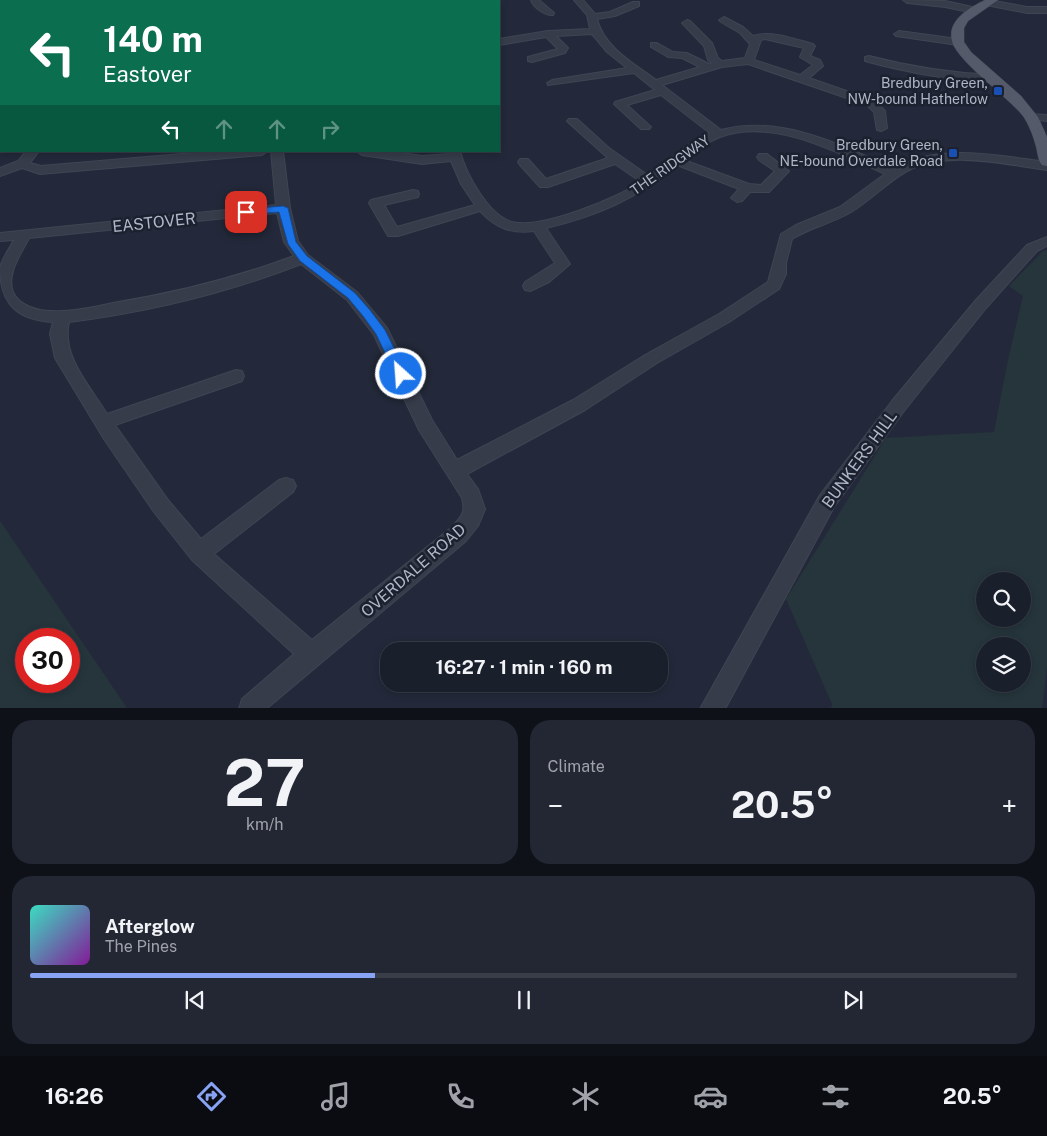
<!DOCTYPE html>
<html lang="en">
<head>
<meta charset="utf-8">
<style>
	:root { --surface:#1a1f2c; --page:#232734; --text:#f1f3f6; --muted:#9fa2a9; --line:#383d48; --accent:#88a2f4 }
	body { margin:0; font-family:"Public Sans",sans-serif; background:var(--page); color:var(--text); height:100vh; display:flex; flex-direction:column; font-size:19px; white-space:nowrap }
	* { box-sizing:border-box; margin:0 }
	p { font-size:16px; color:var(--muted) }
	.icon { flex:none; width:28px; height:28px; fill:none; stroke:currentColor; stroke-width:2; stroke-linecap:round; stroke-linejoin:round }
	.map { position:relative; height:708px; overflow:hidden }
	.panel { display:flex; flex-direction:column; gap:12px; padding:12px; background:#0e1118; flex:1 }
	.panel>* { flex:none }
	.banner { position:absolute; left:0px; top:0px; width:500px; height:152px; box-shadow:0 2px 8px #0003,0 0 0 1px var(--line); background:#0b6e4f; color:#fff; overflow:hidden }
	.tools { position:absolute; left:976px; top:572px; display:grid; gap:10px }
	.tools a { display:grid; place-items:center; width:55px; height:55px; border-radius:50%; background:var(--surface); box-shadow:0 2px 8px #0003,0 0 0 1px var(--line); font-size:25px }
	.speed { position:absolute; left:15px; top:628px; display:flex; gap:10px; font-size:25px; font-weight:700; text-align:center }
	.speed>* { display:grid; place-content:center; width:65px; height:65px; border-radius:50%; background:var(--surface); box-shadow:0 2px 8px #0003,0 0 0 1px var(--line); line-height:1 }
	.speed .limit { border:8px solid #d22; background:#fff; color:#111 }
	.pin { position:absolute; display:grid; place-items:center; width:42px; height:42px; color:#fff; margin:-21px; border-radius:10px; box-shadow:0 2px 8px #0006 }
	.me { position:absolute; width:55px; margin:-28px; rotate:334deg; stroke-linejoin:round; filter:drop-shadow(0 0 4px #0008) }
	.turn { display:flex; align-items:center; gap:18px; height:105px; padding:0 20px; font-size:22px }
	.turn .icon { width:65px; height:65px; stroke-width:2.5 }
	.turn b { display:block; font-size:35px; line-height:42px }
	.lanes { display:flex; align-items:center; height:48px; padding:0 20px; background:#0003; justify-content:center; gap:25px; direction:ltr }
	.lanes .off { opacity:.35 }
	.big { font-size:38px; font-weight:700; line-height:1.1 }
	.panel .card { flex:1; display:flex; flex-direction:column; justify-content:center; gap:8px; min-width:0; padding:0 18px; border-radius:20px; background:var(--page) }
	.panel .dial { align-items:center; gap:0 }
	.dial b { font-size:65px; line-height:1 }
	.song { display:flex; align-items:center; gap:15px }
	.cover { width:60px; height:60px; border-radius:8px; background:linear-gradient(135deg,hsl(170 70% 55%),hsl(290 70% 35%)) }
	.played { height:5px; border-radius:2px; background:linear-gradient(90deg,var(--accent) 35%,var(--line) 35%) }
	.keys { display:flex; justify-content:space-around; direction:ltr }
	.heat { display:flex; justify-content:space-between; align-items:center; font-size:28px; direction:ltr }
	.panel .tiles { flex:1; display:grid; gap:12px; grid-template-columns:1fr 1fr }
	.card:last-child { grid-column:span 2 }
	.trip { position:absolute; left:380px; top:642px; width:288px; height:50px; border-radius:20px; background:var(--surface); box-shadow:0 2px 8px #0003,0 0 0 1px var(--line); font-weight:700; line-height:50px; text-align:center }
	.tab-bar { display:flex; height:80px; justify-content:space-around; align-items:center; background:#0a0c12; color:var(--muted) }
	.tab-bar .icon { width:35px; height:35px }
	.tab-bar .current { color:var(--accent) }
	.tab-bar b { font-size:22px; color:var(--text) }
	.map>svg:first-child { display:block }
	.green { fill:#25353b; fill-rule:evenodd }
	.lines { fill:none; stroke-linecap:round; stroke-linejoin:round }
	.minor-casing { stroke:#3f4553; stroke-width:2 }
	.major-casing { stroke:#3f4553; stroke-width:1 }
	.minor { fill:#363c4a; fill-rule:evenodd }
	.major { fill:#545a6a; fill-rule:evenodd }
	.route { fill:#1a73e8; stroke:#114b97 }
	.transit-dot { fill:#1a4fb4; stroke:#1c212f; stroke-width:2 }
	.labels { text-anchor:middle; stroke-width:5; stroke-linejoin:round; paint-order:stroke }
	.far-poi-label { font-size:14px; fill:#b1b6c6; stroke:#1c212f; text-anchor:end }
	.far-street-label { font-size:14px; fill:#b1b6c6; stroke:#1c212f }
	.street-label { font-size:16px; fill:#b1b6c6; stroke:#1c212f }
</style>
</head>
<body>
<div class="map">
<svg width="1047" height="709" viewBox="0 0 1047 709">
	<rect width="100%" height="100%" fill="#23293a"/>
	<path class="green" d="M1047 250V667L1042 708H831L832 704 786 599 886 438 994 432 1008 360 1023 296 1009 286 1043 251ZM985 581H1022V619H985ZM985 646H1022V684H985Z
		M0 521 127 708H0ZM26 639H69V681H26Z"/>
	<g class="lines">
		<defs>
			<path id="minor" d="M373 0H383V1H374Z
				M531 0H539L554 13 553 15C545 16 533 7 531 0Z
				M574 0H583L595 14 610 12 633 2H639V6L615 16 597 19C604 47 633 63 656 80L700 67 682 58 668 57 651 47V43H657L673 52 687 53 709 64 712 63 708 60 704 46 682 23 687 20 690 21 712 43 718 58 722 61 745 58 750 44 740 33 721 22 719 20 724 17 743 27 753 36C772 30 794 39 813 44L815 46 810 56 820 60 823 66 809 78 875 101 885 111 887 128 881 131 877 130 874 112 867 105 748 64 722 67 662 85 721 130C781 114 841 145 894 169 939 142 998 156 1047 162V170C1003 164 948 150 907 171 887 182 871 200 851 212 833 223 811 227 792 239L786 263V274L779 289 729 322 657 363 585 410 467 474 478 489 485 509 478 526 466 541 266 709H239L242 699 294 654 192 560 154 512 104 439 55 358 50 334 53 322C19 320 0 306 0 268 2 258 10 248 14 240L0 241V233L276 205 271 151H283L290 208 298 241 308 255 357 292 387 328 432 420 457 460 573 400 645 355 719 314 768 282 781 234 796 225 840 207 885 174C839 153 772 117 720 137 707 142 695 151 684 160L749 184 761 185 775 171 759 160 757 157 759 154H767L789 171 769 192H750L742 201 737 202 731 198 739 189 677 165C637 199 596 216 546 228L570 264 549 282 530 291 525 290 523 286 525 282 555 263 534 231C511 234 496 228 480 211L398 236H388L369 203 371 200 413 190 418 191 419 194 418 197 384 205 397 227 475 205 461 184 451 161 422 164 362 155 356 151H388L422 156 449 154 448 151H460C466 174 488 215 512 222 540 230 617 198 641 182L615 164 548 187H540L520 165 518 162 520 159H528L546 179 608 158 569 123 567 121 569 119H577L609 148 649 176 689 144 710 133 661 95 627 105 651 127 649 129H641L614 104 615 102 655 90 634 73 548 85 547 83 552 80 627 68 607 52 592 34 556 36 568 48 565 53 532 62 528 61V57L558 49 546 37 499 45V39L548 31 590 29 587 15ZM765 39 804 48 800 57 813 65 800 75 754 60 761 40ZM277 213 284 242 294 256C235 278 175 293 113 303 93 307 73 312 52 311 38 311 19 306 13 292 6 274 21 254 29 238ZM301 264 347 300 374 335 419 430 462 498C466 513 461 517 452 527L312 640 214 554 293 492 296 486 293 480 286 478 279 480 201 539 168 500 115 425 242 381 244 376 242 371 236 370 107 414C90 386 61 356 69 322 148 312 227 293 301 264Z
				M903 0 945 1 977 8 978 10 974 13 945 7 907 3Z
				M989 0 1027 7H1047V13H1027L986 5 985 3Z
				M899 31 958 39 963 42 958 45 896 36 894 34Z
				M869 56C911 67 951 73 994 75L999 78C986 90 886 67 865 61V57Z
				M1031 114 1047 115V121L1027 119 1025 117Z
				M26 151H39L30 163 41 166 217 151H268L262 155 40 174 22 168 0 176V168L18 161Z
				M1047 237V246L1037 251 986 308 904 411 834 507 725 709H700L820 495 892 401 976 300 1027 245Z"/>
			<path id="major" d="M985 0H998L968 21 964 28V42L971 52 1021 96 1038 117 1047 137V166L1042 165C1037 159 1038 151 1035 143 1033 135 1028 123 1023 116 1008 97 956 60 952 41 947 20 969 8 985 0Z"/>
		</defs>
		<use href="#minor" class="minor-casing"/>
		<use href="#major" class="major-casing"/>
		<use href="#minor" class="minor"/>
		<use href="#major" class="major"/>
	</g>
	<path class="route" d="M283 206 288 208 296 242 307 256 355 293 370 310 385 330 407 374 405 378H397L376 334 363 316 348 298 300 261 288 244 279 212 246 215 241 212 246 209Z"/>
	<g class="transit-dot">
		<rect x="993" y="86" width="10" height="10" rx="2.5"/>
		<rect x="948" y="148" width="10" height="10" rx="2.5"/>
	</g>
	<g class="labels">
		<g class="far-poi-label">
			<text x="988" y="88">Bredbury Green,<tspan x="988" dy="16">NW-bound Hatherlow</tspan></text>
			<text x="943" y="150">Bredbury Green,<tspan x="943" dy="16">NE-bound Overdale Road</tspan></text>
		</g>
		<g class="far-street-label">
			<text transform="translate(670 165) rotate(-35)" y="5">THE RIDGWAY</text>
		</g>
		<g class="street-label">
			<text transform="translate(154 222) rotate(-6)" y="6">EASTOVER</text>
			<text transform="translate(859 459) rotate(-54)" y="6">BUNKERS HILL</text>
			<text transform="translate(413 570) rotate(-41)" y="6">OVERDALE ROAD</text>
		</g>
	</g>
</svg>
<div class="tools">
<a><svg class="icon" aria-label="search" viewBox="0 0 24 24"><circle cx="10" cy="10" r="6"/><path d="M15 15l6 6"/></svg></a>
<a><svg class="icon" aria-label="layers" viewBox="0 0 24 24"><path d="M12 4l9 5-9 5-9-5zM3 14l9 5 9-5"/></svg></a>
</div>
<div class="speed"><div class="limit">30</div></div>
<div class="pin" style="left:246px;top:212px;background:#d93025"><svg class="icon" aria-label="arrive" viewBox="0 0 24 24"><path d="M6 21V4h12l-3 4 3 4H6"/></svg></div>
<svg class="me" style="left:401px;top:374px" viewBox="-20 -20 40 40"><circle r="17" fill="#1a73e8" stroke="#fff" stroke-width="3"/><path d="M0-11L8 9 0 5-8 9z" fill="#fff"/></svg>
<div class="trip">16:27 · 1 min · 160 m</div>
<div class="banner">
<div class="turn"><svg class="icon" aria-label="left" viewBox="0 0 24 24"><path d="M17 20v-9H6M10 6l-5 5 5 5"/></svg><div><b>140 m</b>Eastover</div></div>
<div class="lanes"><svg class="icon" aria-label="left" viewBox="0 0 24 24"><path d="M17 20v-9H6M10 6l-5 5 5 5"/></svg><svg class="icon off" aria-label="ahead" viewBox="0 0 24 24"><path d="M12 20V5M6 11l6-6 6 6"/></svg><svg class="icon off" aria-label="ahead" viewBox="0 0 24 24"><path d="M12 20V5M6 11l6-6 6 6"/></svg><svg class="icon off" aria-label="right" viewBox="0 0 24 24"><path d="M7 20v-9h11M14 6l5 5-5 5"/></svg></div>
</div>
</div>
<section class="panel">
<div class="tiles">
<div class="card dial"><b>27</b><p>km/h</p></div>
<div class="card"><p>Climate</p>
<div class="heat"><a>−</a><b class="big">20.5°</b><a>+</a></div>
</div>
<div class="card">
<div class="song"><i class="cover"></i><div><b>Afterglow</b><p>The Pines</p></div></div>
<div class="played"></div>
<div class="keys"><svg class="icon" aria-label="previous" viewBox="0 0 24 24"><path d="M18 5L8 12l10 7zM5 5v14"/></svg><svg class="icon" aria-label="pause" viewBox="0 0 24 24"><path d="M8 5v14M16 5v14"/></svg><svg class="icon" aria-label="next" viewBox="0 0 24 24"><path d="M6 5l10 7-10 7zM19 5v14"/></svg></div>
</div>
</div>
</section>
<nav class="tab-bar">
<b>16:26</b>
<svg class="icon current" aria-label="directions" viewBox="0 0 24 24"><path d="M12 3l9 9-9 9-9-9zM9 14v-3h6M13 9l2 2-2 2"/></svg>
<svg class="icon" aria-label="music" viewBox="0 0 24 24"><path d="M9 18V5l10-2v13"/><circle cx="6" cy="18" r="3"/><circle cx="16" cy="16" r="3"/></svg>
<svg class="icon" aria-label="phone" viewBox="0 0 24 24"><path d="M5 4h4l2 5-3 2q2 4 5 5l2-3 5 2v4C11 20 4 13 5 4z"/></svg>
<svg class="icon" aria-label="climate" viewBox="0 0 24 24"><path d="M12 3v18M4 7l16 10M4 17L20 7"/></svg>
<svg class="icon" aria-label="car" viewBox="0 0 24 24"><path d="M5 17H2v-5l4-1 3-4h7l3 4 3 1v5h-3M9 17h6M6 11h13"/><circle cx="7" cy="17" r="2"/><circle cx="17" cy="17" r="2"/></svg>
<svg class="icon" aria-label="filters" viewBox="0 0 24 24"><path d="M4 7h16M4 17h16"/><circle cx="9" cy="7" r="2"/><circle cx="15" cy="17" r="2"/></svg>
<b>20.5°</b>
</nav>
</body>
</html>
